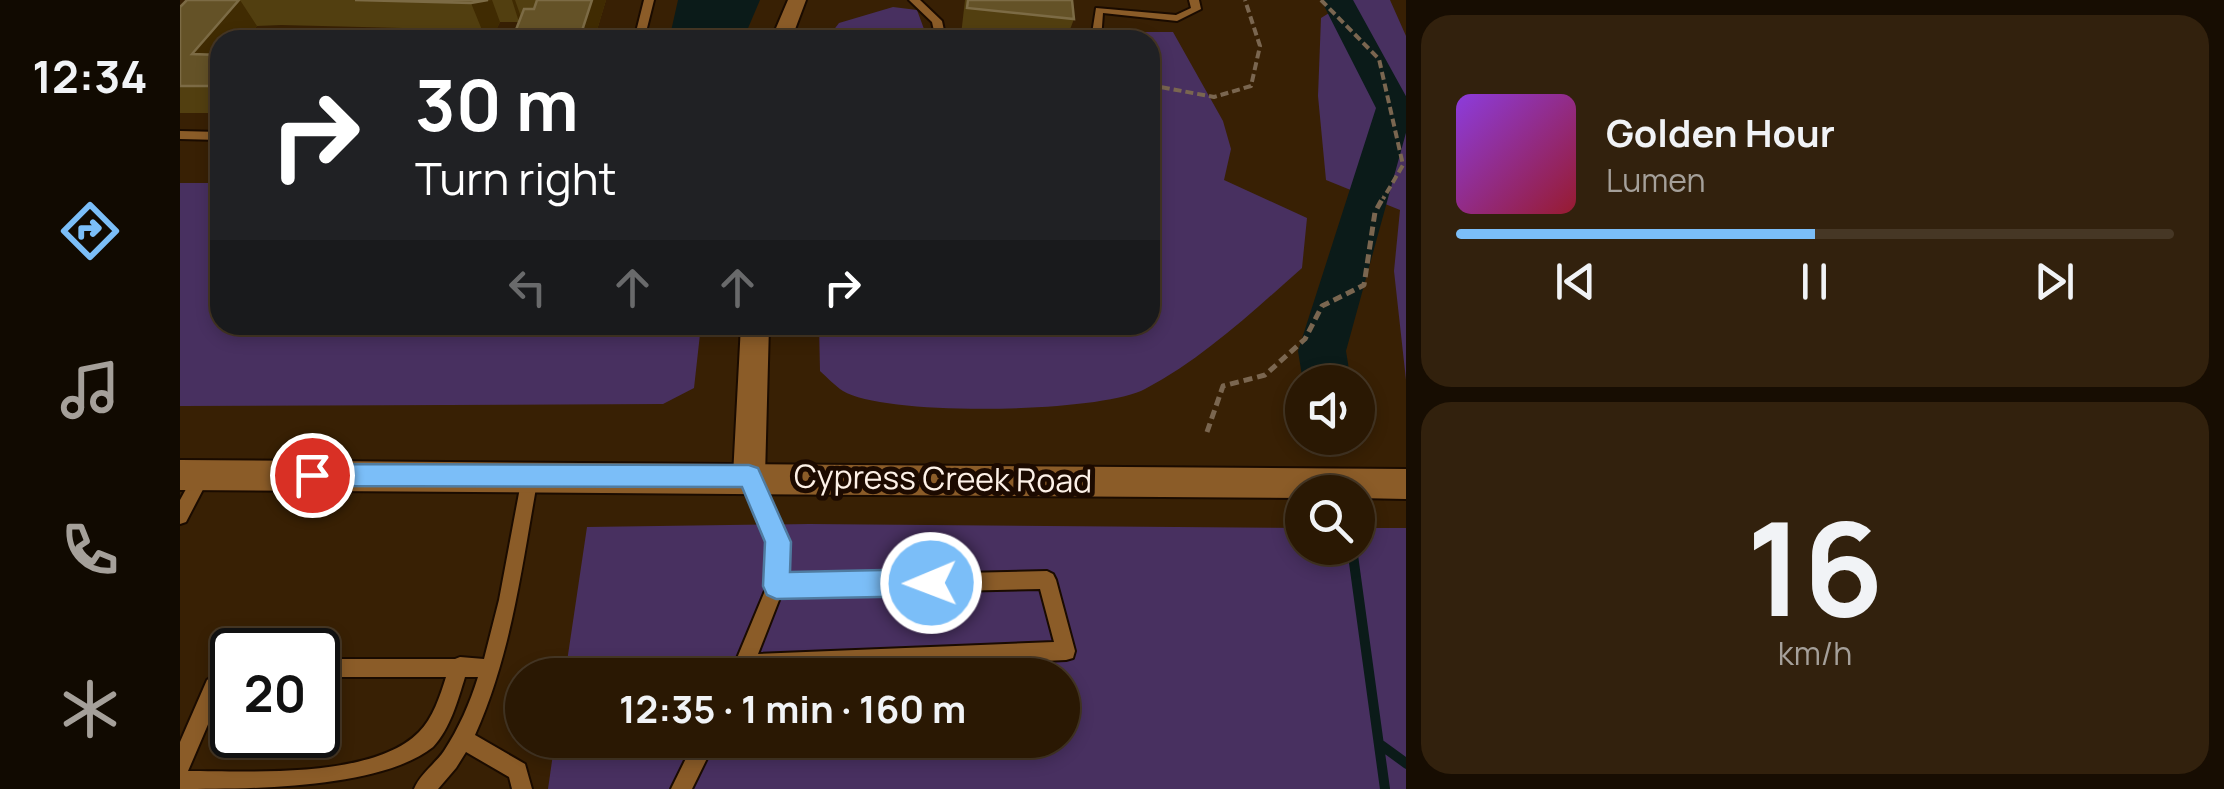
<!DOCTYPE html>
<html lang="en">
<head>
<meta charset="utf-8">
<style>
	:root { --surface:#2a1803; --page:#32210d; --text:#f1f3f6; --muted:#a5a09a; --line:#463725; --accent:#7bbef8 }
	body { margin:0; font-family:Manrope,sans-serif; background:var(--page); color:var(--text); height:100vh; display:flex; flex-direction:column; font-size:38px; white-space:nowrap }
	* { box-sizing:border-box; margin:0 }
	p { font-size:32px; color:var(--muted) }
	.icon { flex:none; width:55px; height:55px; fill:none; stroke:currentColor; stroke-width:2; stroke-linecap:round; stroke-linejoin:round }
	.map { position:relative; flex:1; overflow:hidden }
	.side { display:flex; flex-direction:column; gap:15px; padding:15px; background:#170d02; width:818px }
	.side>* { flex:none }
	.guide { position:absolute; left:30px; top:30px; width:950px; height:305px; border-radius:30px; box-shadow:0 5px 15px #0003,0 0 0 2px var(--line); background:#202124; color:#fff; overflow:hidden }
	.fabs { position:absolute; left:1105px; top:365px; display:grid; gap:20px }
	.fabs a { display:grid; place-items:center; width:90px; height:90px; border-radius:50%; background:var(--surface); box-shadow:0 5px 15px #0003,0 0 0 2px var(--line); font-size:50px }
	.speed { position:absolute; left:30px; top:628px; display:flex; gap:20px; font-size:50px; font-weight:700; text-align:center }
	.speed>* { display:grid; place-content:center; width:130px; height:130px; border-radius:50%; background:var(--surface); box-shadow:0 5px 15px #0003,0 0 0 2px var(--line); line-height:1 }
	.speed .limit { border:5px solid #111; border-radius:15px; background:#fff; color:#111 }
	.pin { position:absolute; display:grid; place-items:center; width:85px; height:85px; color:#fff; margin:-42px; border:5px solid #fff; border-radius:50%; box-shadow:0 2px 10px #0007 }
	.me { position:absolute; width:110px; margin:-55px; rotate:269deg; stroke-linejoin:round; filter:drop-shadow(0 0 8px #0008) }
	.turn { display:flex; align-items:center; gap:35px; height:210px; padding:0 40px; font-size:45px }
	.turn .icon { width:130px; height:130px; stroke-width:2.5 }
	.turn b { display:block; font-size:70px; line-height:85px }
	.lanes { display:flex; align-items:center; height:95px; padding:0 40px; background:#0003; justify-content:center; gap:50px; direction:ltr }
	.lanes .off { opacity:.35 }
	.side .card { flex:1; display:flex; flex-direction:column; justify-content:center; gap:15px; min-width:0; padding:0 35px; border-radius:30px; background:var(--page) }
	.side .dial { align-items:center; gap:0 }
	.dial b { font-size:130px; line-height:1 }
	.song { display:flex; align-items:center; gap:30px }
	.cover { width:120px; height:120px; border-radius:15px; background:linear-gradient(135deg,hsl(270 70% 55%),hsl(350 70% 35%)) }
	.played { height:10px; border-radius:5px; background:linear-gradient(90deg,var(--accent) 50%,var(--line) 50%) }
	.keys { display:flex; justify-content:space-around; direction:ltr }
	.trip { position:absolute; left:325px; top:658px; width:575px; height:100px; border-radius:50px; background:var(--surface); box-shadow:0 5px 15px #0003,0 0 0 2px var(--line); font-weight:700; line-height:100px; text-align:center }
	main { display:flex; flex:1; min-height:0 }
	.tab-bar { display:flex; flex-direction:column; width:180px; justify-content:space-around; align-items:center; background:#110a01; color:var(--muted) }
	.tab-bar .icon { width:70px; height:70px }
	.tab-bar .current { color:var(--accent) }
	.tab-bar b { font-size:45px; color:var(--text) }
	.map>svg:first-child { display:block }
	.green { fill:#483060 }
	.water { fill:#0b1b19 }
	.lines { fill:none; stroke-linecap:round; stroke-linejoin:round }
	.stream { stroke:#0b1b19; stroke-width:10 }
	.river { fill:#0b1b19; fill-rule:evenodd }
	.service-casing { stroke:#1a0b00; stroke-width:4 }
	.minor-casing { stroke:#1a0b00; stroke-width:4 }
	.secondary-casing { stroke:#1a0b00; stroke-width:4 }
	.path-far1 { stroke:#7a6650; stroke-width:4; stroke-dasharray:8 4; stroke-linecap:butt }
	.path { stroke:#7a6650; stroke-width:5; stroke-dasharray:9 5; stroke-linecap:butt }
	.service { fill:#8b5c28; fill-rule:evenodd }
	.minor { fill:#8b5c28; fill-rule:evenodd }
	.secondary { fill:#8b5c28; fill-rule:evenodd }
	.wall { fill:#523f10 }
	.shaded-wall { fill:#402b02 }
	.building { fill:#645227; stroke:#7c6b45; stroke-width:2.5 }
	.route { fill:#7bbef8; stroke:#507ca1; stroke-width:2.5 }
	.labels { text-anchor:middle; stroke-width:10; stroke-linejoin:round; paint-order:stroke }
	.street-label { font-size:32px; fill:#fdf1e7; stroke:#1c0a00 }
</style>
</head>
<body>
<main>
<nav class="tab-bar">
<b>12:34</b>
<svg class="icon current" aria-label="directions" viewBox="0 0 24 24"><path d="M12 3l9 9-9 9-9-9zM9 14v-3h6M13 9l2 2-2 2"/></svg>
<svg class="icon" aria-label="music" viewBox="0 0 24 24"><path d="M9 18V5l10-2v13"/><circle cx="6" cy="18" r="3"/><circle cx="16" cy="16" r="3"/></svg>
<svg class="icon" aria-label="phone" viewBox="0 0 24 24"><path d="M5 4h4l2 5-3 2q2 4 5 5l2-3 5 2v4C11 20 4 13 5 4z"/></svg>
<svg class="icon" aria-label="climate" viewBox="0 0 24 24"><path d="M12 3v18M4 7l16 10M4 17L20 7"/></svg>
</nav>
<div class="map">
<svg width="1227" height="789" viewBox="0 0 1227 789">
	<rect width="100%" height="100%" fill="#382004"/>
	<path class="green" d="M1170 0H1210L1226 36V380L1214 271 1220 210 1146 180 1138 96 1141 18Z
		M713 7 737 10 748 40H646L659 23Z
		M961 32H993L1043 121 1051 149 1044 180 1127 218 1122 268C1072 312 1024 358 965 389 921 413 706 417 663 391 655 386 647 377 640 371L639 325H970V40H951Z
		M0 183H40V325H521L514 388 483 404 0 406Z
		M629 524 1122 528V548H1178V528H1226V789H368L375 740H882V675H385L407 527Z"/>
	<path class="water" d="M498 0H580L563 40H489Z"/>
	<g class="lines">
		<path class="stream" d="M1172 548 1205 789
			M1201 745 1227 764"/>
		<path class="river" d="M1141 0H1173L1227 98V129L1166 351 1171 382H1123L1118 351 1196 108Z"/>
		<defs>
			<path id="service" d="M464 0H474L464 40H454Z
				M729 0H740L762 21 766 40H756L752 22Z
				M1009 0H1019L1021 9 997 21 923 13 921 40H911L916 8 996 15 1011 8Z
				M0 131 40 132V140L0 139Z
				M22 469 28 471 30 476 6 522 0 524V500L16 471Z
				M569 469 575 471 607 542 605 577 867 571 873 574 876 580 895 651 893 658 886 660 550 675 587 586 589 542 561 476 563 471ZM860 589 874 642 578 654 601 595Z
				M350 470 356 472 358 477C342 564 332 653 295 735L345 764 352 789H332L329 777 286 752 276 768 258 789H234C240 774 255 764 264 751 279 728 290 703 298 677H285C278 700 270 729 253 747 200 789 70 789 0 789V742L27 680 52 664V685L41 694 8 771C70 771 193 779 239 732 253 718 260 696 266 677H138V659H275L280 657 304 659 319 600 342 477 344 472Z
				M515 740H536L512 789H491Z"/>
			<path id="minor" d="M608 0H626L611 40H591Z
				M561 325H589L585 476 580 486 569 491 558 486 553 476Z"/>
			<path id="secondary" d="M0 460 1227 469V499L1178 498V492H1122V498L0 490Z"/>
		</defs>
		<use href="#service" class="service-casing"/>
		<use href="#minor" class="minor-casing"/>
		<use href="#secondary" class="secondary-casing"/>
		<path class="path-far1" d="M1141 0 1199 59 1223 165 1203 199
			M970 85 1034 97 1071 86 1080 46 1065 0"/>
		<path class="path" d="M1027 432 1043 386 1085 375 1125 339 1142 306 1184 285 1195 212 1204 196"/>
		<use href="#service" class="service"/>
		<use href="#minor" class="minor"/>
		<use href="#secondary" class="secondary"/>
	</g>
	<path class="wall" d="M7 0H426L414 40 339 22H320L317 28 302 30 101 25 77 26 66 40H40V113H0V7Z
		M785 0H892L894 19 886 40H828L781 35Z"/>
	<path class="shaded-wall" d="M59 0H60L77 26 66 40H40V72L12 54Z
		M312 0 320 22 317 28 302 30 291 3Z
		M332 0H335L341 17 339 22Z
		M412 0H426L414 40H399Z"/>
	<path class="building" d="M7 0H59L12 54 40 55V86H0V7Z
		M175 0H308L291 3Z
		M357 0H412L399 40H332L344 9H354Z
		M788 0H892L894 19 787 8Z"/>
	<path class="route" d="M132 464 569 465 578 468 611 542 610 572 751 569 760 573 764 583 760 592 751 596 596 599 587 595 583 586 585 542 562 487 132 486 119 475Z"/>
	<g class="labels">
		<g class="street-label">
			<text transform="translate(763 479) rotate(1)" y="11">Cypress Creek Road</text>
		</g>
	</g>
</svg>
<div class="fabs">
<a><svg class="icon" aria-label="sound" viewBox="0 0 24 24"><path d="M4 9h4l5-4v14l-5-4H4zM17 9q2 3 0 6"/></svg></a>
<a><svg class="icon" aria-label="search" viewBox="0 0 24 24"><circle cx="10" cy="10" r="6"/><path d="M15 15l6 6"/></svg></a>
</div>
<div class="speed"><div class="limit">20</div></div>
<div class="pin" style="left:132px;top:475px;background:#d93025"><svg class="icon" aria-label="arrive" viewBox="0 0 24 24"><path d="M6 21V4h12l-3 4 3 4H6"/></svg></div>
<svg class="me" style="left:751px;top:583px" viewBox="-20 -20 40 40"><circle r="17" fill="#7bbef8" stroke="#fff" stroke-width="3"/><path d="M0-11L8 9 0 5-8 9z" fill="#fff"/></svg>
<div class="trip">12:35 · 1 min · 160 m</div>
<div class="guide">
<div class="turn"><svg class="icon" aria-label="right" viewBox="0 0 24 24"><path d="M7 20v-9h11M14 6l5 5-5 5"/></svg><div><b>30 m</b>Turn right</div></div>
<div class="lanes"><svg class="icon off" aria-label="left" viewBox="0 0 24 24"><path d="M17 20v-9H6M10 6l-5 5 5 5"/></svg><svg class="icon off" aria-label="ahead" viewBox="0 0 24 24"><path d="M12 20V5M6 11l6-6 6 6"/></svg><svg class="icon off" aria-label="ahead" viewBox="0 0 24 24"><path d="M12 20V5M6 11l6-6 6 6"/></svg><svg class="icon" aria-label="right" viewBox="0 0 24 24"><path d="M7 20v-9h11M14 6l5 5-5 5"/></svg></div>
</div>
</div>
<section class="side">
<div class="card">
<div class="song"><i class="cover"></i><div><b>Golden Hour</b><p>Lumen</p></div></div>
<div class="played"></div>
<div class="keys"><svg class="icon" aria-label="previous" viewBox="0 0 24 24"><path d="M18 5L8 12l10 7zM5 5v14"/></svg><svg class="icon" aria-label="pause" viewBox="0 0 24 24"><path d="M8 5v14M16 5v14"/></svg><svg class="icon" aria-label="next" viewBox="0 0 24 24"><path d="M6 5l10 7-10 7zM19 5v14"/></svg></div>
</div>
<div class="card dial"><b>16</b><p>km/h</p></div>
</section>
</main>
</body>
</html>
